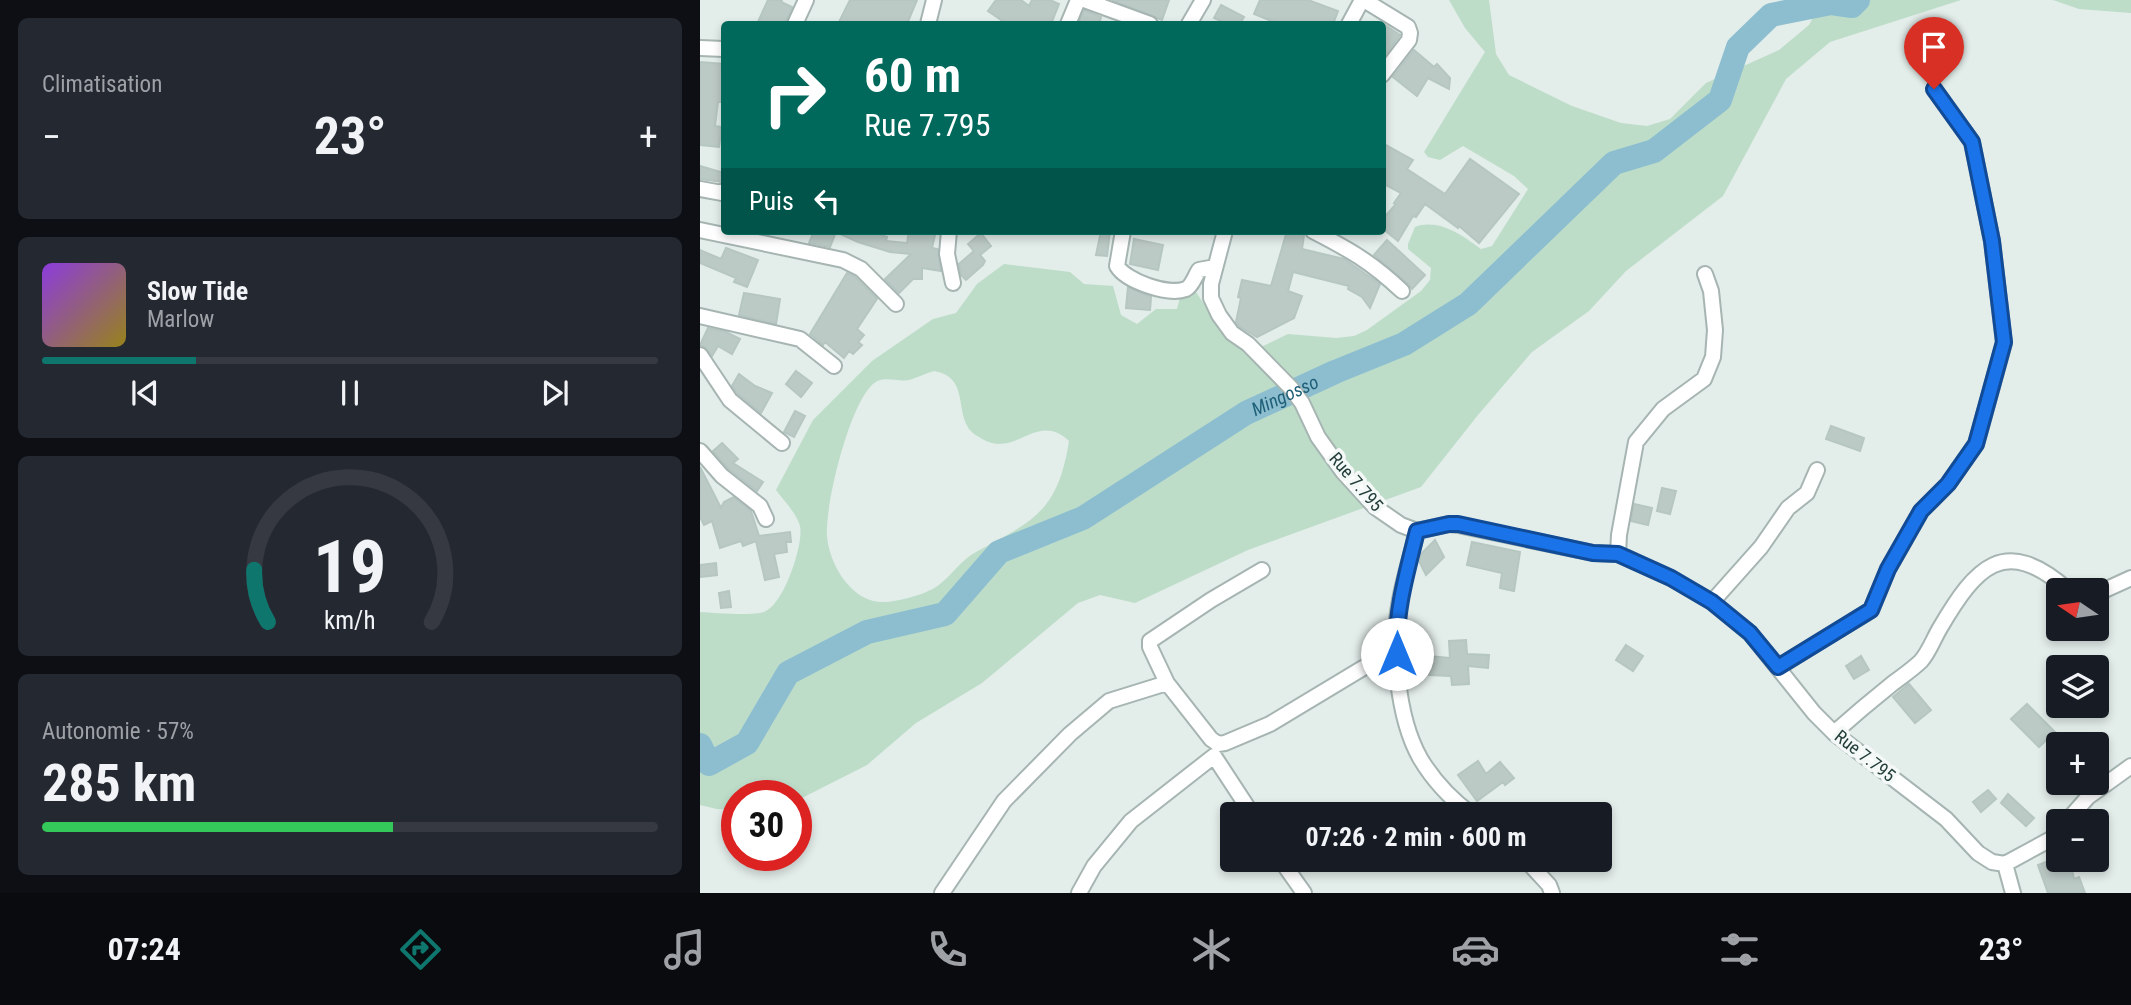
<!DOCTYPE html>
<html lang="fr">
<head>
<meta charset="utf-8">
<style>
	:root { --surface:#171b24; --page:#242831; --text:#f1f3f6; --muted:#9ea1a6; --line:#363941; --accent:#0f766e }
	body { margin:0; font-family:"Roboto Condensed",sans-serif; background:var(--page); color:var(--text); height:100vh; display:flex; flex-direction:column; font-size:26px; white-space:nowrap }
	* { box-sizing:border-box; margin:0 }
	p { font-size:23px; color:var(--muted) }
	.icon { flex:none; width:38px; height:38px; fill:none; stroke:currentColor; stroke-width:2; stroke-linecap:round; stroke-linejoin:round }
	.map { position:relative; flex:1; overflow:hidden }
	.panel { display:flex; flex-direction:column; gap:18px; padding:18px; background:#0d0f14; width:700px }
	.panel>* { flex:none }
	.top-card { position:absolute; left:21px; top:21px; width:665px; height:214px; border-radius:7px; box-shadow:0 4px 10px #0003; background:#00695c; color:#fff; overflow:hidden }
	.needle { width:46px; rotate:283deg }
	.buttons { position:absolute; left:1346px; top:578px; display:grid; gap:14px }
	.buttons a { display:grid; place-items:center; width:63px; height:63px; border-radius:7px; background:var(--surface); box-shadow:0 4px 10px #0003; font-size:35px }
	.speed { position:absolute; left:21px; top:780px; display:flex; gap:14px; font-size:35px; font-weight:700; text-align:center }
	.speed>* { display:grid; place-content:center; width:91px; height:91px; border-radius:50%; background:var(--surface); box-shadow:0 4px 10px #0003; line-height:1 }
	.speed .limit { border:10px solid #d22; background:#fff; color:#111 }
	.pin { position:absolute; display:grid; place-items:center; width:60px; height:60px; color:#fff; margin:-72px -30px; border-radius:50% 50% 50% 0; rotate:-45deg; box-shadow:0 0 7px #0007 }
	.pin .icon { rotate:45deg }
	.me { position:absolute; width:77px; margin:-38px; rotate:0deg; stroke-linejoin:round; filter:drop-shadow(0 0 5px #0008) }
	.turn { display:flex; align-items:center; gap:24px; height:147px; padding:0 28px; font-size:32px }
	.turn .icon { width:91px; height:91px; stroke-width:2.5 }
	.turn b { display:block; font-size:49px; line-height:60px }
	.then { display:flex; align-items:center; height:66px; padding:0 28px; background:#0003; gap:14px; font-size:26px }
	.big { font-size:52px; font-weight:700; line-height:1.1 }
	.panel .tile { flex:1; display:flex; flex-direction:column; justify-content:center; gap:10px; min-width:0; padding:0 24px; border-radius:10px; background:var(--page) }
	.panel .dial { align-items:center; gap:0 }
	.dial svg { height:182px; overflow:visible; fill:none; stroke:var(--line); stroke-width:7; stroke-linecap:round; text-anchor:middle }
	.dial text { fill:var(--text); stroke:none }
	.song { display:flex; align-items:center; gap:21px }
	.cover { width:84px; height:84px; border-radius:10px; background:linear-gradient(135deg,hsl(270 70% 55%),hsl(50 70% 35%)) }
	.played { height:7px; border-radius:4px; background:linear-gradient(90deg,var(--accent) 25%,var(--line) 25%) }
	.keys { display:flex; justify-content:space-around; direction:ltr }
	.heat { display:flex; justify-content:space-between; align-items:center; font-size:38px; direction:ltr }
	.charge { height:10px; border-radius:5px; background:linear-gradient(90deg,#34c759 57%,var(--line) 0) }
	.trip { position:absolute; left:520px; top:802px; width:392px; height:70px; border-radius:7px; background:var(--surface); box-shadow:0 4px 10px #0003; font-weight:700; line-height:70px; text-align:center }
	.tabs { display:flex; height:112px; justify-content:space-around; align-items:center; background:#090b0e; color:var(--muted) }
	.tabs .icon { width:49px; height:49px }
	.tabs .selected { color:var(--accent) }
	.tabs b { font-size:32px; color:var(--text) }
	main { display:flex; flex:1; min-height:0 }
	.map>svg:first-child { display:block }
	.green { fill:#bdddc9; fill-rule:evenodd }
	.lines { fill:none; stroke-linecap:round; stroke-linejoin:round }
	.river { stroke:#8dbed0; stroke-width:24 }
	.building { fill:#bccac6; stroke:#b6c6c1; stroke-width:2 }
	.street-casing { stroke:#a6b5b2; stroke-width:18 }
	.street { stroke:#fff; stroke-width:14 }
	.route-casing { stroke:#114b97; stroke-width:18 }
	.route { stroke:#1a73e8; stroke-width:12 }
	.labels { text-anchor:middle; stroke-width:7; stroke-linejoin:round; paint-order:stroke }
	.street-label { font-size:18px; fill:#233e3a; stroke:#f4f9f7 }
	.water-label { font-size:19px; font-style:italic; fill:#1f6078; stroke:#f4f9f7 }
</style>
</head>
<body>
<main>
<section class="panel">
<div class="tile"><p>Climatisation</p>
<div class="heat"><a>−</a><b class="big">23°</b><a>+</a></div>
</div>
<div class="tile">
<div class="song"><i class="cover"></i><div><b>Slow Tide</b><p>Marlow</p></div></div>
<div class="played"></div>
<div class="keys"><svg class="icon" aria-label="previous" viewBox="0 0 24 24"><path d="M18 5L8 12l10 7zM5 5v14"/></svg><svg class="icon" aria-label="pause" viewBox="0 0 24 24"><path d="M8 5v14M16 5v14"/></svg><svg class="icon" aria-label="next" viewBox="0 0 24 24"><path d="M6 5l10 7-10 7zM19 5v14"/></svg></div>
</div>
<div class="tile dial"><svg viewBox="0 0 100 80">
<path d="M14 69A42 42 0 1 1 86 69"/>
<path d="M14 69A42 42 0 0 1 8 46" stroke="#0f766e"/>
<text x="50" y="56" font-size="32" font-weight="700">19</text>
<text x="50" y="72" font-size="11">km/h</text>
</svg></div>
<div class="tile"><p>Autonomie · 57%</p><b class="big">285 km</b><div class="charge"></div></div>
</section>
<div class="map">
<svg width="1431" height="893" viewBox="0 0 1431 893">
	<rect width="100%" height="100%" fill="#e3edea"/>
	<path class="green" d="M749 0H789L796 54 809 75 872 106 921 123 947 126 970 119 1006 83 1079 50 1109 25 1123 0H1261L1130 42 1086 79 1023 196 926 271 889 311 832 352 778 415 721 487 548 550 435 603 400 595 378 603 282 683 216 723 167 765 96 801V796H37V810L17 809 0 805V612C15 613 52 616 64 612 83 606 104 545 100 526 97 514 84 501 76 490L113 420 172 361 233 319 256 313 277 284 304 264 370 272 384 284 413 286 421 315 437 324 456 309H477L482 290 494 289 521 330 551 352 588 334 636 338 654 336 667 330 721 291 730 280 731 268 708 249V244L715 227C739 218 763 236 781 249L792 246 828 189 814 176 763 146 740 160 728 157 724 152 785 52 765 28ZM234 371C270 377 254 412 271 431 273 434 281 438 284 440 317 457 337 411 369 441 358 511 334 521 276 552 261 560 253 574 240 584 229 594 195 603 180 602 150 600 129 563 127 536 125 505 149 405 173 384 183 375 196 382 209 380 217 378 226 373 234 371Z
		M1353 0H1431V13L1379 9Z"/>
	<g class="lines">
		<path class="river" id="s1" d="M0 745 9 764 47 743 88 673 167 632 245 614 299 552 383 518 546 413 635 372 704 344 768 304 914 163 954 151 1020 100 1038 47 1071 15 1131 3 1152 6 1158 0"/>
	</g>
	<path class="building" d="M68 0H82L81 2 92 7 85 24H57Z
		M150 0H217L207 24H138Z
		M296 0H321L329 6 332 0H350L359 4 351 24H307L288 11Z
		M412 0H469L462 20Z
		M560 0H608L638 11 633 24H579L554 14Z
		M521 5 544 17 540 24H527L514 18Z
		M384 10 401 17 399 24H378Z
		M682 23 700 35 682 59Z
		M714 50 734 67 737 64 750 78 749 89 728 78 717 96 693 77Z
		M0 62 24 64V102H18L15 126 22 127 19 147 0 145Z
		M682 143 713 160 707 169 745 194 770 159 819 194 779 243 759 226 758 228 725 204 716 217 713 216 698 241 682 228V220L696 204 694 203 701 193 682 183Z
		M0 166 24 173V182L0 179Z
		M114 231H168L187 237 186 241 207 243 209 231H233L232 234 235 235 232 248 238 249 241 271 222 268V279H213L199 293 185 279 211 254 190 252 158 242 136 232 130 247 109 243Z
		M401 231H410L407 256 396 255Z
		M587 231 604 235 602 249 644 259 680 284 670 308 662 297 648 289 649 286 593 272 588 291 602 296 594 318 557 337 539 326 536 322 541 298 538 297 542 280 571 286Z
		M281 233 291 246 280 255 285 261 283 265 266 280 261 275 259 264 274 251 268 244Z
		M434 239 463 245 458 270 430 264Z
		M687 240 725 275 712 289 708 284 674 255Z
		M26 248 58 260 47 287 34 282 36 278 0 263V250L21 259Z
		M147 273 155 277 177 299 157 329 164 335 158 342 162 345 153 354 149 351 144 358 125 342 123 345 110 334Z
		M428 287 451 297 450 310 426 308Z
		M44 293 80 299 76 324 39 315Z
		M8 328 26 332 40 339 32 354 18 346 12 356 5 347 0 345Z
		M96 371 112 383 101 397 86 384Z
		M39 374 55 386 72 393 61 413 37 393 32 386Z
		M95 411 105 416 94 437 84 432Z
		M1131 426 1164 438 1160 451 1126 439Z
		M22 443 38 459 33 463 63 482 57 491 29 469 13 451Z
		M0 467 21 508 24 502 34 497 51 511 59 536 90 532 91 542H86L87 552 74 554 79 577 65 580 56 541 43 546 41 541 20 548 12 521 4 525 0 517Z
		M962 488 976 491 970 514 957 511Z
		M934 504 952 508 948 525 931 521Z
		M735 540 744 557 726 575 719 561 721 554Z
		M772 542 820 552 814 591 800 588 802 573 767 565Z
		M16 563 17 575 0 577V565Z
		M29 591 31 607 21 608 19 593Z
		M766 640 767 654 789 655 788 668 768 666 769 684 752 685 751 676 707 674V654L750 658 749 641Z
		M926 645 943 656 933 671 916 660Z
		M1161 656 1169 670 1154 679 1146 666Z
		M1209 684 1231 710 1215 723 1193 697Z
		M1327 704 1355 732 1339 747 1311 719Z
		M778 761 786 774 800 762 814 778 805 785 803 782 777 801 758 775Z
		M1288 790 1296 799 1281 812 1273 802Z
		M1308 794 1334 818 1326 826 1301 803Z
		M1351 860 1354 869 1371 865 1374 879 1379 877 1385 893H1348L1338 865Z"/>
	<g class="lines">
		<defs>
			<path id="street" d="M384 0 450 24
				M664 0 708 27 710 33 709 40 682 75
				M95 24 106 0
				M228 24 234 0
				M368 24 378 0
				M489 24 503 0
				M649 24 662 0
				M0 48 24 49
				M0 189 22 193 24 191
				M0 230 143 260 161 269 196 304
				M249 231 247 254 253 283
				M423 231 417 266C426 281 468 296 486 289 492 286 495 276 499 270L515 267
				M525 231 511 284V298L519 315 532 333 548 344 591 388 602 403 618 437 643 472 675 507 701 525 717 531 749 524 758 525 893 553 918 554 971 578 1012 602 1050 633 1114 713 1134 733 1246 819 1278 853 1292 862 1305 864 1351 839 1358 831
				M613 231C650 250 671 262 702 291
				M0 316 100 339 134 366
				M0 355 30 400 82 443
				M0 451 22 476 60 506 66 519
				M717 531C712 554 704 577 700 600 691 645 697 717 720 758 733 780 751 799 771 814
				M918 554 919 535 936 442 963 409 1004 379 1013 357 1015 330 1011 291 1005 274
				M562 570 511 600 450 641V647L467 683 511 739 518 744 525 743 570 724 663 668 697 654
				M1396 594 1431 578
				M1012 602 1061 547 1088 508 1107 493 1117 470
				M1078 667 1171 610 1188 569 1221 511 1248 484 1276 444 1304 343 1292 241 1272 142 1234 89
				M1134 733C1153 716 1172 700 1192 684 1201 677 1213 669 1221 661 1229 652 1234 638 1240 628 1276 567 1304 534 1368 590
				M1367 821 1388 797 1431 766
				M580 859 604 893
				M825 859 849 885 852 893
				M1305 864 1313 893
				M242 893 304 801 370 734 409 701 467 683
				M379 893 394 866 431 821 514 756 552 814"/>
		</defs>
		<use href="#street" class="street-casing"/>
		<use href="#street" class="street"/>
	</g>
	<g class="lines">
		<defs>
			<path id="route" d="M697 654C695 611 707 572 717 531L749 524H758L893 553 918 554 971 578 1012 602 1050 633 1078 667 1171 610 1188 569 1221 511 1248 484 1276 444 1304 342 1292 241 1272 142 1234 89"/>
		</defs>
		<use href="#route" class="route-casing"/>
		<use href="#route" class="route"/>
	</g>
	<g class="labels">
		<g class="street-label">
			<text transform="translate(656 482) rotate(49)" y="6">Rue 7.795</text>
			<text transform="translate(1165 756) rotate(38)" y="6">Rue 7.795</text>
		</g>
		<g class="water-label">
			<text dy="7" stroke="none"><textPath href="#s1" startOffset="724">Mingosso</textPath></text>
		</g>
	</g>
</svg>
<div class="buttons">
<a><svg class="needle" viewBox="-14 -14 28 28"><path d="M0-13l5 13h-10z" fill="#e53935"/><path d="M0 13l5-13h-10z" fill="#9ea1a6"/></svg></a>
<a><svg class="icon" aria-label="layers" viewBox="0 0 24 24"><path d="M12 4l9 5-9 5-9-5zM3 14l9 5 9-5"/></svg></a>
<a>+</a>
<a>−</a>
</div>
<div class="speed"><div class="limit">30</div></div>
<div class="pin" style="left:1234px;top:89px;background:#d93025"><svg class="icon" aria-label="arrive" viewBox="0 0 24 24"><path d="M6 21V4h12l-3 4 3 4H6"/></svg></div>
<svg class="me" style="left:697px;top:654px" viewBox="-20 -20 40 40"><circle r="19" fill="#fff"/><path d="M0-13L10 11 0 6-10 11z" fill="#1a73e8"/></svg>
<div class="trip">07:26 · 2 min · 600 m</div>
<div class="top-card">
<div class="turn"><svg class="icon" aria-label="right" viewBox="0 0 24 24"><path d="M7 20v-9h11M14 6l5 5-5 5"/></svg><div><b>60 m</b>Rue 7.795</div></div>
<div class="then">Puis<svg class="icon" aria-label="left" viewBox="0 0 24 24"><path d="M17 20v-9H6M10 6l-5 5 5 5"/></svg></div>
</div>
</div>
</main>
<nav class="tabs">
<b>07:24</b>
<svg class="icon selected" aria-label="directions" viewBox="0 0 24 24"><path d="M12 3l9 9-9 9-9-9zM9 14v-3h6M13 9l2 2-2 2"/></svg>
<svg class="icon" aria-label="music" viewBox="0 0 24 24"><path d="M9 18V5l10-2v13"/><circle cx="6" cy="18" r="3"/><circle cx="16" cy="16" r="3"/></svg>
<svg class="icon" aria-label="phone" viewBox="0 0 24 24"><path d="M5 4h4l2 5-3 2q2 4 5 5l2-3 5 2v4C11 20 4 13 5 4z"/></svg>
<svg class="icon" aria-label="climate" viewBox="0 0 24 24"><path d="M12 3v18M4 7l16 10M4 17L20 7"/></svg>
<svg class="icon" aria-label="car" viewBox="0 0 24 24"><path d="M5 17H2v-5l4-1 3-4h7l3 4 3 1v5h-3M9 17h6M6 11h13"/><circle cx="7" cy="17" r="2"/><circle cx="17" cy="17" r="2"/></svg>
<svg class="icon" aria-label="filters" viewBox="0 0 24 24"><path d="M4 7h16M4 17h16"/><circle cx="9" cy="7" r="2"/><circle cx="15" cy="17" r="2"/></svg>
<b>23°</b>
</nav>
</body>
</html>
